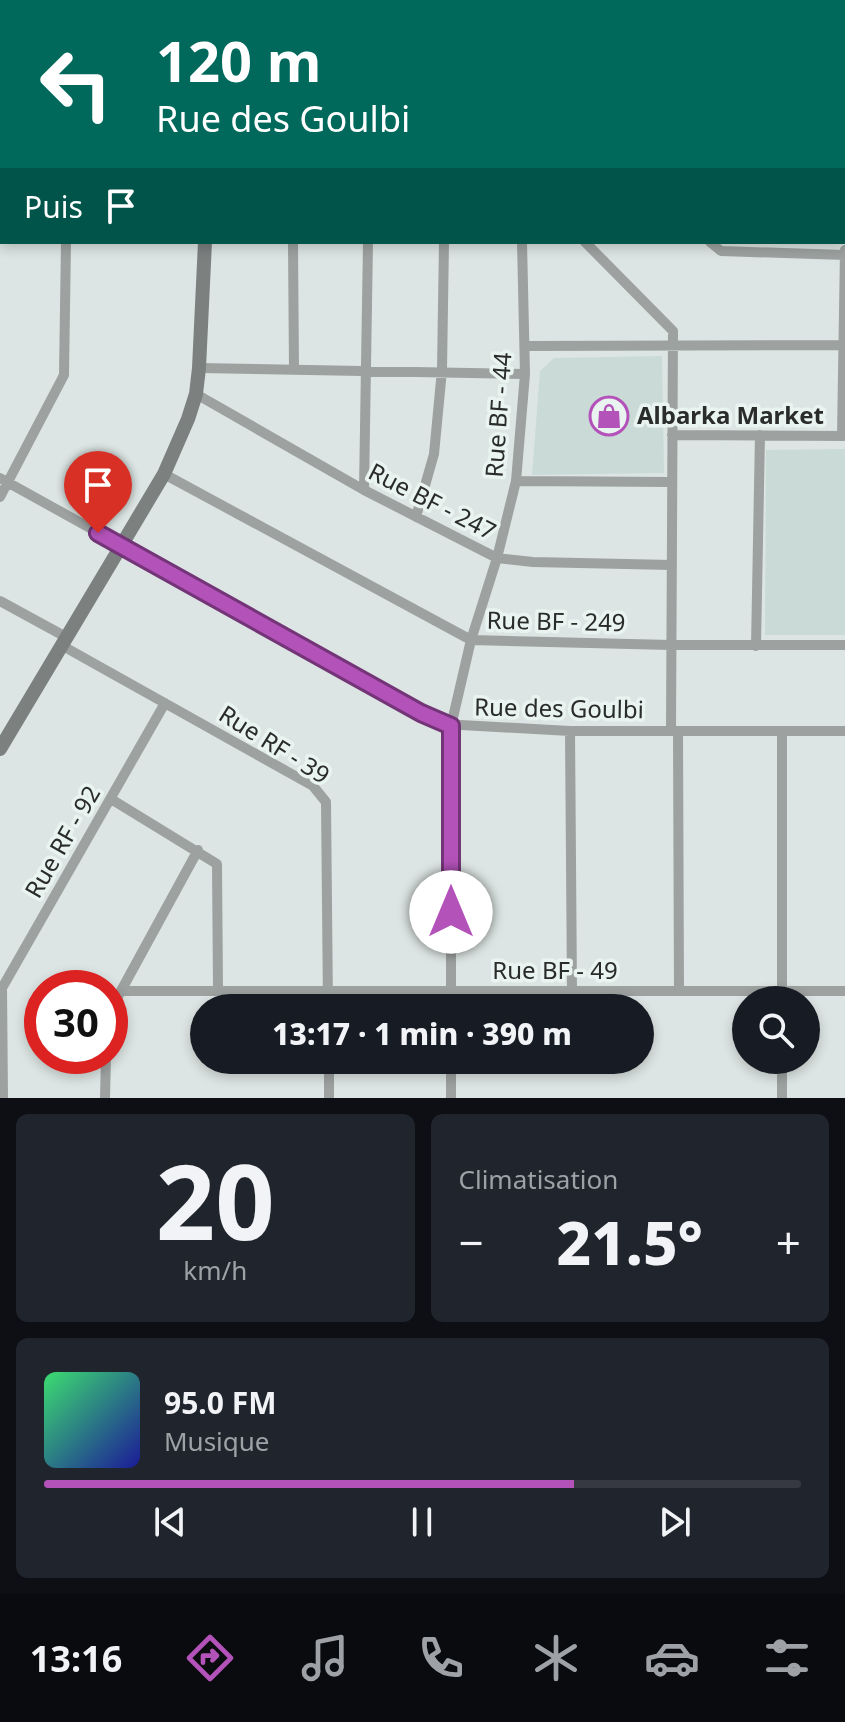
<!DOCTYPE html>
<html lang="fr">
<head>
<meta charset="utf-8">
<style>
	:root { --surface:#171b24; --page:#20242c; --text:#f1f3f6; --muted:#9ea1a6; --line:#363941; --accent:#b352b9 }
	body { margin:0; font-family:"Noto Sans",sans-serif; background:var(--page); color:var(--text); height:100vh; display:flex; flex-direction:column; font-size:30px; white-space:nowrap }
	* { box-sizing:border-box; margin:0 }
	p { font-size:26px; color:var(--muted) }
	.icon { flex:none; width:44px; height:44px; fill:none; stroke:currentColor; stroke-width:2; stroke-linecap:round; stroke-linejoin:round }
	.map { position:relative; height:1098px; overflow:hidden }
	.details { display:flex; flex-direction:column; gap:16px; padding:16px; background:#0d0f14; flex:1 }
	.details>* { flex:none }
	.guide { position:absolute; left:0px; top:0px; width:846px; height:244px; box-shadow:0 4px 12px #0003; background:#00695c; color:#fff; overflow:hidden }
	.controls { position:absolute; left:732px; top:986px; display:grid; gap:16px }
	.controls a { display:grid; place-items:center; width:88px; height:88px; border-radius:50%; background:var(--surface); box-shadow:0 4px 12px #0003; font-size:40px }
	.speed { position:absolute; left:24px; top:970px; display:flex; gap:16px; font-size:40px; font-weight:700; text-align:center }
	.speed>* { display:grid; place-content:center; width:104px; height:104px; border-radius:50%; background:var(--surface); box-shadow:0 4px 12px #0003; line-height:1 }
	.speed .limit { border:12px solid #d22; background:#fff; color:#111 }
	.pin { position:absolute; display:grid; place-items:center; width:68px; height:68px; color:#fff; margin:-82px -34px; border-radius:50% 50% 50% 0; rotate:-45deg; box-shadow:0 0 8px #0007 }
	.pin .icon { rotate:45deg }
	.me { position:absolute; width:88px; margin:-44px; rotate:0deg; stroke-linejoin:round; filter:drop-shadow(0 0 6px #0008) }
	.turn { display:flex; align-items:center; gap:28px; height:168px; padding:0 24px; font-size:36px }
	.turn .icon { width:104px; height:104px; stroke-width:2.5 }
	.turn b { display:block; font-size:56px; line-height:68px }
	.then { display:flex; align-items:center; height:76px; padding:0 24px; background:#0003; gap:16px; font-size:30px }
	.big { font-size:60px; font-weight:800; line-height:1.1 }
	.details .widget { flex:1; display:flex; flex-direction:column; justify-content:center; gap:12px; min-width:0; padding:0 28px; border-radius:12px; background:var(--page) }
	.details .dial { align-items:center; gap:0 }
	.dial b { font-size:104px; line-height:1 }
	.song { display:flex; align-items:center; gap:24px }
	.cover { width:96px; height:96px; border-radius:12px; background:linear-gradient(135deg,hsl(140 70% 55%),hsl(240 70% 35%)) }
	.played { height:8px; border-radius:4px; background:linear-gradient(90deg,var(--accent) 70%,var(--line) 70%) }
	.keys { display:flex; justify-content:space-around; direction:ltr }
	.heat { display:flex; justify-content:space-between; align-items:center; font-size:44px; direction:ltr }
	.details .tiles { flex:1; display:grid; gap:16px; grid-template-columns:1fr 1fr }
	.widget:last-child { grid-column:span 2 }
	.trip { position:absolute; left:190px; top:994px; width:464px; height:80px; border-radius:40px; background:var(--surface); box-shadow:0 4px 12px #0003; font-weight:800; line-height:80px; text-align:center }
	.tab-bar { display:flex; height:128px; justify-content:space-around; align-items:center; background:#090b0e; color:var(--muted) }
	.tab-bar .icon { width:56px; height:56px }
	.tab-bar .current { color:var(--accent) }
	.tab-bar b { font-size:36px; color:var(--text) }
	.map>svg:first-child { display:block }
	.built { fill:#cadbd7 }
	.lines { fill:none; stroke-linecap:round; stroke-linejoin:round }
	.street { stroke:#9da1a0; stroke-width:10 }
	.secondary { stroke:#7c8180; stroke-width:14 }
	.route-casing { stroke:#743578; stroke-width:20 }
	.route { stroke:#b352b9; stroke-width:14 }
	.labels { text-anchor:middle; stroke-width:7; stroke-linejoin:round; paint-order:stroke }
	.street-label { font-size:24px; fill:#292c2b; stroke:#e9f3f0 }
	.poi-label { font-size:24px; font-weight:bold; fill:#292c2b; stroke:#e9f3f0; text-anchor:start }
</style>
</head>
<body>
<div class="map">
<svg width="845" height="1098" viewBox="0 0 845 1098">
	<rect width="100%" height="100%" fill="#dce5e3"/>
	<path class="built" d="M621 0H845V239L844 2Z
		M662 356 664 473 532 475 540 371 554 358Z
		M845 449V635H765L766 450Z"/>
	<g class="lines">
		<path class="street" d="M751 0V2
			M66 2V0
			M521 2V0
			M844 96H845
			M0 109H2
			M844 172H845
			M0 238H2
			M293 242 294 370
			M585 242 673 331 671 731
			M710 242 721 251 845 255
			M525 346 845 345
			M199 368 525 374
			M196 394 364 490 497 558 533 562 672 565
			M672 435 845 436
			M842 436 845 250
			M164 474 471 640 671 645H845
			M0 478 443 724 570 731H845
			M516 481 672 482
			M364 490 368 242
			M0 497 64 375 66 242
			M416 517 434 454 442 370 444 242
			M0 601 66 637
			M61 645 313 786 326 802 328 1008
			M756 646 760 435
			M570 731 572 991
			M678 731 679 991
			M111 799 217 864 218 991
			M121 991H845
			M782 1000V731
			M451 1008V726L471 640 497 558 516 481 525 374 522 242
			M110 1011 198 850
			M329 1060V1098
			M3 1098 2 988 165 703
			M105 1098 106 1056
			M451 1098V1060
			M782 1098V1060"/>
		<path class="secondary" d="M204 0V2
			M0 749 164 474 188 419 196 394 199 368 205 242"/>
	</g>
	<g class="lines">
		<defs>
			<path id="route" d="M98 533 421 713 451 726V912"/>
		</defs>
		<use href="#route" class="route-casing"/>
		<use href="#route" class="route"/>
	</g>
	<defs>
		<symbol id="shop-ring" viewBox="-11 -11 22 22"><circle r="9.5" fill="#e9f3f0" stroke="#b352b9" stroke-width="1.5"/><path d="M-5-2.5h2.3a2.7 3.5 0 0 1 5.4 0H5L5.5 6h-11ZM-1.5-2.5h3a1.5 2.3 0 0 0-3 0Z" fill="#b352b9"/></symbol>
	</defs>
	<g fill-rule="evenodd">
		<use href="#shop-ring" x="587" y="394" width="44" height="44"/>
	</g>
	<g class="labels">
		<g class="street-label">
			<text transform="translate(499 415) rotate(-86)" y="8">Rue BF - 44</text>
			<text transform="translate(432 502) rotate(27)" y="8">Rue BF - 247</text>
			<text transform="translate(556 622) rotate(1)" y="8">Rue BF - 249</text>
			<text transform="translate(559 709) rotate(1)" y="8">Rue des Goulbi</text>
			<text transform="translate(274 745) rotate(32)" y="8">Rue RF - 39</text>
			<text transform="translate(63 842) rotate(-60)" y="8">Rue RF - 92</text>
			<text x="555" y="979">Rue BF - 49</text>
		</g>
		<g class="poi-label">
			<text x="637" y="424">Albarka Market</text>
		</g>
	</g>
</svg>
<div class="controls">
<a><svg class="icon" aria-label="search" viewBox="0 0 24 24"><circle cx="10" cy="10" r="6"/><path d="M15 15l6 6"/></svg></a>
</div>
<div class="speed"><div class="limit">30</div></div>
<div class="pin" style="left:98px;top:533px;background:#d93025"><svg class="icon" aria-label="arrive" viewBox="0 0 24 24"><path d="M6 21V4h12l-3 4 3 4H6"/></svg></div>
<svg class="me" style="left:451px;top:912px" viewBox="-20 -20 40 40"><circle r="19" fill="#fff"/><path d="M0-13L10 11 0 6-10 11z" fill="#b352b9"/></svg>
<div class="trip">13:17 · 1 min · 390 m</div>
<div class="guide">
<div class="turn"><svg class="icon" aria-label="left" viewBox="0 0 24 24"><path d="M17 20v-9H6M10 6l-5 5 5 5"/></svg><div><b>120 m</b>Rue des Goulbi</div></div>
<div class="then">Puis<svg class="icon" aria-label="arrive" viewBox="0 0 24 24"><path d="M6 21V4h12l-3 4 3 4H6"/></svg></div>
</div>
</div>
<section class="details">
<div class="tiles">
<div class="widget dial"><b>20</b><p>km/h</p></div>
<div class="widget"><p>Climatisation</p>
<div class="heat"><a>−</a><b class="big">21.5°</b><a>+</a></div>
</div>
<div class="widget">
<div class="song"><i class="cover"></i><div><b>95.0 FM</b><p>Musique</p></div></div>
<div class="played"></div>
<div class="keys"><svg class="icon" aria-label="previous" viewBox="0 0 24 24"><path d="M18 5L8 12l10 7zM5 5v14"/></svg><svg class="icon" aria-label="pause" viewBox="0 0 24 24"><path d="M8 5v14M16 5v14"/></svg><svg class="icon" aria-label="next" viewBox="0 0 24 24"><path d="M6 5l10 7-10 7zM19 5v14"/></svg></div>
</div>
</div>
</section>
<nav class="tab-bar">
<b>13:16</b>
<svg class="icon current" aria-label="directions" viewBox="0 0 24 24"><path d="M12 3l9 9-9 9-9-9zM9 14v-3h6M13 9l2 2-2 2"/></svg>
<svg class="icon" aria-label="music" viewBox="0 0 24 24"><path d="M9 18V5l10-2v13"/><circle cx="6" cy="18" r="3"/><circle cx="16" cy="16" r="3"/></svg>
<svg class="icon" aria-label="phone" viewBox="0 0 24 24"><path d="M5 4h4l2 5-3 2q2 4 5 5l2-3 5 2v4C11 20 4 13 5 4z"/></svg>
<svg class="icon" aria-label="climate" viewBox="0 0 24 24"><path d="M12 3v18M4 7l16 10M4 17L20 7"/></svg>
<svg class="icon" aria-label="car" viewBox="0 0 24 24"><path d="M5 17H2v-5l4-1 3-4h7l3 4 3 1v5h-3M9 17h6M6 11h13"/><circle cx="7" cy="17" r="2"/><circle cx="17" cy="17" r="2"/></svg>
<svg class="icon" aria-label="filters" viewBox="0 0 24 24"><path d="M4 7h16M4 17h16"/><circle cx="9" cy="7" r="2"/><circle cx="15" cy="17" r="2"/></svg>
</nav>
</body>
</html>
